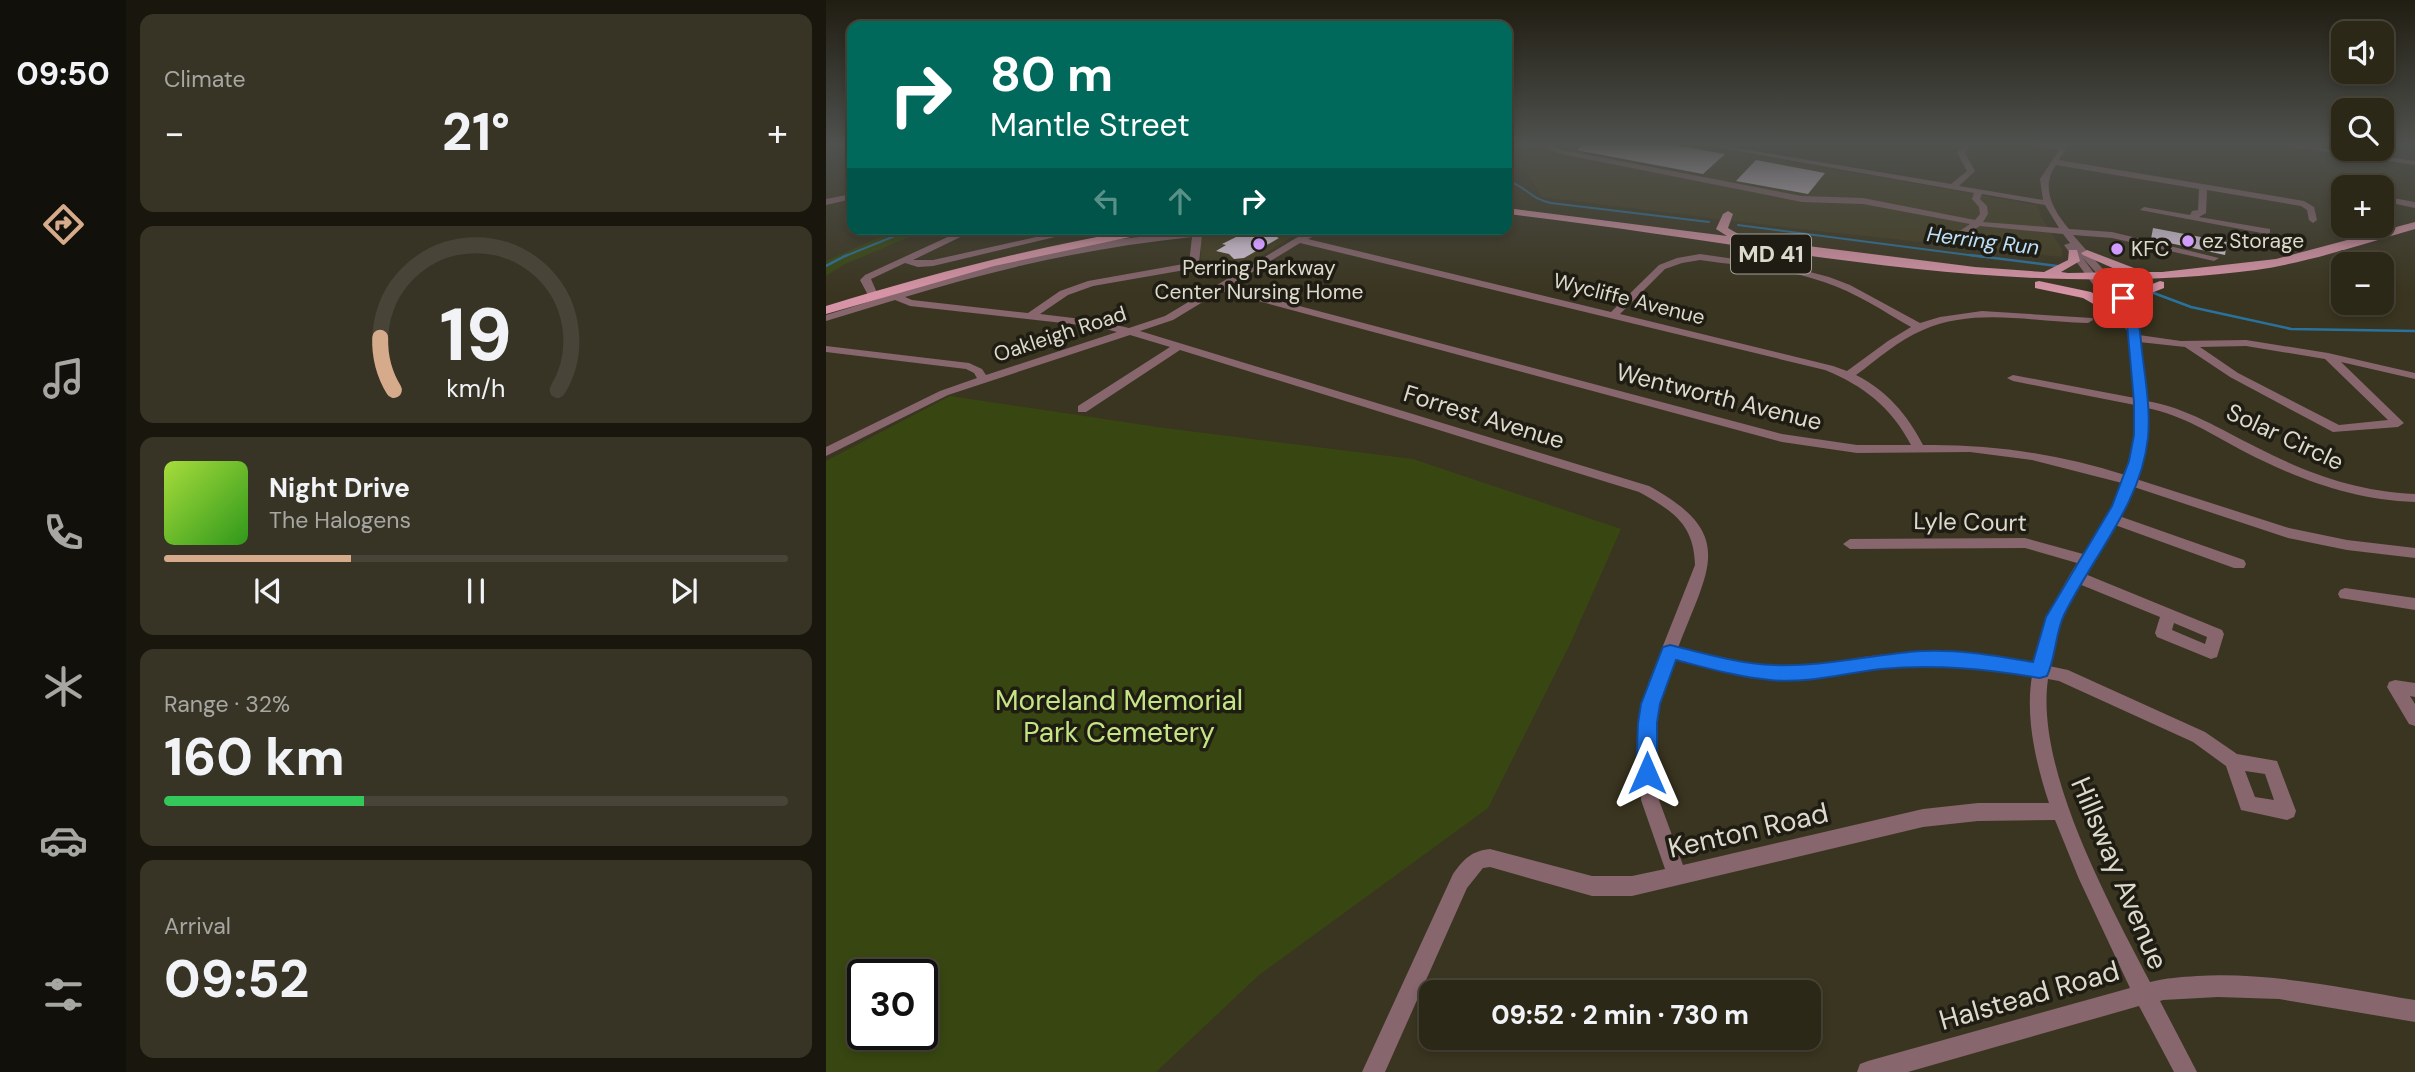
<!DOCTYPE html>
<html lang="en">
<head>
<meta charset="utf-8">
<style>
	:root { --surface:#2c2818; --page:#383425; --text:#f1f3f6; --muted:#a6a6a2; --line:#484437; --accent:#d6ab8b }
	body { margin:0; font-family:"DM Sans",sans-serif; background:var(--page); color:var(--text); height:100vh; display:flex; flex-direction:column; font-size:26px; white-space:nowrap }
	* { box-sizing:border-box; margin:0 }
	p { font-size:23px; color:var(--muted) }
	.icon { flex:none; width:38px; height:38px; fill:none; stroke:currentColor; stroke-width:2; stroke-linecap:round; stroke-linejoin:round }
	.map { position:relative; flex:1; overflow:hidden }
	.panel { display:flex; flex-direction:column; gap:14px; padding:14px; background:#18160d; width:700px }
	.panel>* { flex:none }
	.hud { position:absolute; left:21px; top:21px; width:665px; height:214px; border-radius:14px; box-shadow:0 4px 10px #0003,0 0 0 2px var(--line); background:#00695c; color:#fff; overflow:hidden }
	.fabs { position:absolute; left:1505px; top:21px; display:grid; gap:14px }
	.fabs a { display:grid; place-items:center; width:63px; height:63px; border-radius:14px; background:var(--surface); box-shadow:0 4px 10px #0003,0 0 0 2px var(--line); font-size:35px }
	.speed { position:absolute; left:21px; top:959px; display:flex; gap:14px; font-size:35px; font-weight:700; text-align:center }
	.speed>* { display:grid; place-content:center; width:91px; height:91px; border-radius:50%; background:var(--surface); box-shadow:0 4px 10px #0003,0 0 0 2px var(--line); line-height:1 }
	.speed .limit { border:4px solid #111; border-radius:10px; background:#fff; color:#111 }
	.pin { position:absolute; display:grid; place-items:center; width:60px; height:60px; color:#fff; margin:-30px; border-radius:14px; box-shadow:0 4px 10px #0006 }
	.me { position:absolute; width:77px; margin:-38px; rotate:0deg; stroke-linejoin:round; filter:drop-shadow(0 0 5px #0008) }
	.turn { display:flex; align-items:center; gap:24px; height:147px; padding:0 28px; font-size:32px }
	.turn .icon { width:91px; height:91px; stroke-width:2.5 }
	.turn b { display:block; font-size:49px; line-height:60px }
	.lanes { display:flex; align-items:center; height:66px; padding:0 28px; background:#0003; justify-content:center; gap:35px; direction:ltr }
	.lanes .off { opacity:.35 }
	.big { font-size:52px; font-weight:800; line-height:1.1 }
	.panel .card { flex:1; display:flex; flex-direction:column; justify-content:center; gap:10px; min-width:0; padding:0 24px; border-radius:14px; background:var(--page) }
	.panel .dial { align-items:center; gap:0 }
	.dial svg { height:182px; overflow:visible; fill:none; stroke:var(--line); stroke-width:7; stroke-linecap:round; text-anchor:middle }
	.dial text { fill:var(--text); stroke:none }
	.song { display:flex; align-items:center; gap:21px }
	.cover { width:84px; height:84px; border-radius:10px; background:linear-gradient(135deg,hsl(80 70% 55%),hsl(110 70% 35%)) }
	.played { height:7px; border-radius:4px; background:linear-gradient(90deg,var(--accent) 30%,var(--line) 30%) }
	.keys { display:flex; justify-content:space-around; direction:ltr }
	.heat { display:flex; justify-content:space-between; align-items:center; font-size:38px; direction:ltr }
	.charge { height:10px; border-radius:5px; background:linear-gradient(90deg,#34c759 32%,var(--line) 0) }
	.trip { position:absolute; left:593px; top:980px; width:402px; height:70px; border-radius:14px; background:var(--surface); box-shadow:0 4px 10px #0003,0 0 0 2px var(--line); font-weight:800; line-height:70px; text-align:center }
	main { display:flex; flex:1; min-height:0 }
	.tab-bar { display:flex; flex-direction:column; width:126px; justify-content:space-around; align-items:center; background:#12100a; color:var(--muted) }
	.tab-bar .icon { width:49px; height:49px }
	.tab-bar .on { color:var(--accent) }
	.tab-bar b { font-size:32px; color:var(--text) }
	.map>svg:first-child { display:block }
	.built { fill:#433d20 }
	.green { fill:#384711; fill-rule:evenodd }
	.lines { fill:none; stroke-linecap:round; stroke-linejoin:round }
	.stream-far1 { stroke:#2a729e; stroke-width:2 }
	.stream { stroke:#2a729e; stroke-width:2.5 }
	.building { fill:#dbcae0 }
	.minor { fill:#87666e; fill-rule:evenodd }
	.major { fill:#d794a7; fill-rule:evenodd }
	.route { fill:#1a73e8; stroke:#114b97; stroke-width:2 }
	.poi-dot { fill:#d09dfe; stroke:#1f1d13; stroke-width:2.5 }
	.labels { text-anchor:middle; stroke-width:7; stroke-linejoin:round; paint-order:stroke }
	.far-water-label { font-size:21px; font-style:italic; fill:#bde1fb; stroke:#1f1d13 }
	.far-poi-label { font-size:21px; fill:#dddacd; stroke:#1f1d13; text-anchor:start }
	.far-street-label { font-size:21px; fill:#dddacd; stroke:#1f1d13 }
	.shield { fill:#1f1d13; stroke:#a4a195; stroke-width:2 }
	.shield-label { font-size:23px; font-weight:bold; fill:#dddacd }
	.street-label { font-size:24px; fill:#dddacd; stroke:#1f1d13 }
	.near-park-label { font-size:28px; fill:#c5e584; stroke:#1f1d13 }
	.near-street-label { font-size:28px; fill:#dddacd; stroke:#1f1d13 }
</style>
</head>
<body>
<main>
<nav class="tab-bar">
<b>09:50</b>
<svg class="icon on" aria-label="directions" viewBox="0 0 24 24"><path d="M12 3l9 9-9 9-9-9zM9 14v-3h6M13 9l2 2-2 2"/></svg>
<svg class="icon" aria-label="music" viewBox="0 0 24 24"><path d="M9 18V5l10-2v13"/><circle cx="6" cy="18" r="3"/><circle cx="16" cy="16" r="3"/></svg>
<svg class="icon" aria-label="phone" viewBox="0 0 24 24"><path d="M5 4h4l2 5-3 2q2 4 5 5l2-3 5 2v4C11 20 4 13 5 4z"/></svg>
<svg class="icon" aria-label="climate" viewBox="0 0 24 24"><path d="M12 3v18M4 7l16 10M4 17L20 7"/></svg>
<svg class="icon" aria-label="car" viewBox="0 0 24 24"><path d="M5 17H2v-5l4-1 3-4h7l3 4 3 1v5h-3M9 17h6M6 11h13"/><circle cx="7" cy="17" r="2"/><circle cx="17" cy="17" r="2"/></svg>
<svg class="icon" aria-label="filters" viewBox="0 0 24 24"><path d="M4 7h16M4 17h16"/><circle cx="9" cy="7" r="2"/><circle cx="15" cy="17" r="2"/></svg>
</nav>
<section class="panel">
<div class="card"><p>Climate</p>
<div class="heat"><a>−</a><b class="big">21°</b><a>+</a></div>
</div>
<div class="card dial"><svg viewBox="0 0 100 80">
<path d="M14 69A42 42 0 1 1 86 69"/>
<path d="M14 69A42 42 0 0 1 8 46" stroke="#d6ab8b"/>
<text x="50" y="56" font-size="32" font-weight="700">19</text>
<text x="50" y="72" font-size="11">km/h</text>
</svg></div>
<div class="card">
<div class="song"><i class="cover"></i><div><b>Night Drive</b><p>The Halogens</p></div></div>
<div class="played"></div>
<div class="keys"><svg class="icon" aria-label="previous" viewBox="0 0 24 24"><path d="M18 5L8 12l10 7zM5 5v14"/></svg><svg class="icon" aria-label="pause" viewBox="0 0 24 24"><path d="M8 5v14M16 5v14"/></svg><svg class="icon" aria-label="next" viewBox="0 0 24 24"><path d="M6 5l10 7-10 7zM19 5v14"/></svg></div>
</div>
<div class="card"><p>Range · 32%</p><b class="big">160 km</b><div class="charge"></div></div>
<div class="card"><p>Arrival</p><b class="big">09:52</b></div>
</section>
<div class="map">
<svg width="1589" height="1072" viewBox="0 0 1589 1072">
	<rect width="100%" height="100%" fill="#3a3520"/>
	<path class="built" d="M681 143H856L1211 205 1215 217 1236 249V257L983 230 716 197 699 170 681 165Z
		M375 229H476V230L420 266 375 259Z"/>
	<path class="green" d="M72 229H102L17 265 0 276V261Z
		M124 396 338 428 587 459 795 529 745 642 662 808 433 975 330 1072H0V461ZM37 975H96V1034H37Z"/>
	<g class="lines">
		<path class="stream-far1" d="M681 181C699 185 704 199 725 203L883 222
			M912 225 1158 257
			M17 257 86 229"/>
		<path class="stream" d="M1144 255 1231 266
			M0 266 21 255
			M1325 292 1365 307 1465 329 1589 331"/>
	</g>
	<path class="building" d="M760 143H836L899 154 877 174 750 150Z
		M930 160 999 173 982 194 910 181Z
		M1327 228 1401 242 1399 255 1325 239Z
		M416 229 441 233 453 238 418 258 408 259 403 254 390 251 400 245 396 244 410 237 404 236Z"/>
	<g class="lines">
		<path class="minor" d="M706 143H716L737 150 976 196 1037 198 1149 220 1154 214 1153 207 1146 199 1148 193 866 143H881L1125 184 1141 171 1131 153 1139 143H1146L1139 153 1149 171 1133 186 1217 200 1214 179 1233 150 1197 143 1235 145 1237 143H1243L1233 160 1478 201 1488 207 1491 220 1487 223 1483 220 1481 210 1475 206 1381 190 1380 213 1373 217 1444 229V233L1441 234 1314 210 1318 207 1364 215 1366 211 1372 210 1373 189 1230 165C1214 187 1227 210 1243 229L1286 232 1393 258 1388 261 1286 238 1247 235 1297 292 1308 308 1313 335 1355 341 1420 340 1502 353 1589 373V379L1515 362 1578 423 1572 427 1507 432 1404 377 1359 347 1313 342 1321 401C1361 408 1394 429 1430 447 1483 474 1529 491 1589 494V502C1527 500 1474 480 1419 452 1387 435 1357 415 1321 408 1321 433 1318 455 1310 479L1463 528 1521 540 1589 548V558L1521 550 1462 538 1308 487 1293 516 1418 560 1420 564 1418 568H1408L1289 525 1259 574 1396 630 1398 634 1391 657 1385 659 1331 637 1329 633 1334 617 1253 584C1239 610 1228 636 1223 666L1242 670 1379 732 1411 754 1451 761 1470 811 1468 817 1461 820 1415 810 1400 766 1367 742 1233 681 1222 679C1209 769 1283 903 1324 982 1340 978 1355 977 1371 976 1445 972 1517 988 1589 1000V1022L1453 999 1392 997 1337 1000 1334 1001 1371 1072H1348L1313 1006 1082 1072H1031L1034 1064 1042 1061 1304 988 1253 879 1229 820 1152 821 1097 827 806 896H766L664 867 657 868 641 888 559 1072H536L627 874C638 859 645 851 664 849L766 876H806L839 869 815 800 816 789 812 773V723L823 681 869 565C868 524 847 511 813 492L354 350 260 412H252V406L344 347 304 335 122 395 0 456V447L114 391 151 378 148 373 140 369 0 352V346L143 363 156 369 160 375 291 332 272 327 84 306 69 300 0 321V315C96 285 194 254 295 239 319 236 344 234 369 231L376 236 373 262 419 269 470 238 491 229H503L482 239 785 312 833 265 851 258 874 254 965 267 1003 277 1024 285 1094 323 1114 317 1156 311 1266 318 1267 320 1262 323C1207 322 1149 307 1097 330 1072 340 1051 360 1030 375 1061 391 1081 414 1097 445 1166 444 1233 454 1299 475L1309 433V405L1187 381 1181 378 1187 375 1309 398 1302 332 1238 245 1244 243 1237 234 1154 226 1125 244 1122 243V239L1144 224 1037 204 976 202 735 154ZM1156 194 1219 205 1233 228 1157 222 1162 214 1161 206 1154 199ZM366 237 363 263 262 281 234 291 202 313 86 300 79 297C173 268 269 247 366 237ZM474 243 999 370C1038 386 1065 407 1085 445H1031L956 434 402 287ZM1256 257 1290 295 1300 316ZM874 260C915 266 959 268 998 282 1029 292 1057 311 1085 327L1062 341 1021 371 1007 366 794 314 839 269 856 263ZM376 267 411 273 339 316 303 328 272 321 214 314 242 295 267 286ZM395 291 956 442 1031 453 1144 452 1206 460 1296 483 1283 511 1257 554 1199 538 1024 539 1017 544 1024 549 1199 548 1251 563C1232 594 1214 626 1208 663 1154 654 1107 650 1053 655 1017 659 983 669 947 666 915 665 883 655 852 648 881 570 913 535 823 486L314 331 347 320ZM1420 346 1499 359 1562 420 1513 425 1412 373 1374 347ZM1348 623 1381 637 1379 644 1346 630ZM848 659C880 667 913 678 947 680 983 682 1016 672 1052 668 1107 662 1152 666 1206 676 1199 717 1210 764 1223 803H1152L1097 809 857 865 833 800C834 790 831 783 830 773 825 734 834 695 848 659ZM1419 771 1439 774 1448 800 1429 797Z
			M1444 143H1461L1589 161V165Z
			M1505 190 1517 191V195L1505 194Z
			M26 194V199L0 205V199Z
			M1556 196 1589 202V208L1556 201Z
			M139 229H151L87 260H107L246 229H263L107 266 92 267 79 263 45 279 52 295 43 297 34 280 39 275Z
			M1519 588 1589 598V610L1514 598 1512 594 1514 590Z
			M1569 680 1589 683V697L1584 696 1589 704V726L1583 724 1561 687 1563 682Z"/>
		<path class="major" d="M681 208 901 236 890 229 897 214 902 211 907 214 902 228 919 238 1149 267 1218 272 1242 260 1243 250H1251L1254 261 1235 272 1242 273 1296 272 1257 255 1255 253 1261 250 1308 268 1309 272H1336L1450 259 1589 222V229C1537 244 1484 262 1430 270 1179 303 929 242 681 214Z
			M315 229H342L168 266 0 314V306C104 274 208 247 315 229Z
			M474 229H486V232L480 235 476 234Z
			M1213 281 1265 292 1296 311 1290 315 1285 314 1257 298 1209 288V282Z
			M1334 281 1338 282V288L1315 297 1309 314H1299L1298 311 1306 292Z"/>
	</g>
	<linearGradient id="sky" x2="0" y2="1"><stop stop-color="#201d12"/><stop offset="0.49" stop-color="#4f514e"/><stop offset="1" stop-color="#4f514e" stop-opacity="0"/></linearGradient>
	<rect width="1589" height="293" fill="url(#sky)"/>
	<path class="route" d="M1297 294C1311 300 1314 328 1315 342 1318 373 1325 406 1322 438 1315 504 1267 556 1238 615 1229 634 1230 657 1221 676L1214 678C1160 669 1110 664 1055 669 1018 673 982 684 944 680 912 677 881 668 850 660L834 704 831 723V773L828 780 821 782 813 780 810 773 812 723 815 704 835 652 837 647 844 645C878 653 913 664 948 665 998 667 1047 654 1096 651 1134 649 1171 656 1207 662L1220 617 1286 506 1303 461 1308 435V402L1301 324 1291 298Z"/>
	<g class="poi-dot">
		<circle cx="1362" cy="241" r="7"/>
		<circle cx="433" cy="244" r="7"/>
		<circle cx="1291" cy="249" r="7"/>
	</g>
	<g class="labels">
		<g class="far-water-label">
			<text transform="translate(1157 241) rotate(7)" y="7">Herring Run</text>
		</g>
		<g class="far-poi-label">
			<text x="1376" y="248">ez Storage</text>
			<text x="1305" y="256">KFC</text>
			<text x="433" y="275" text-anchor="middle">Perring Parkway<tspan x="433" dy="24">Center Nursing Home</tspan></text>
		</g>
		<g class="far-street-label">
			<text transform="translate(803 299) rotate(14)" y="7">Wycliffe Avenue</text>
			<text transform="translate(234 334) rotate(-18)" y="7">Oakleigh Road</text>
		</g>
		<rect class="shield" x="905" y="234.5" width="80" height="39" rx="5"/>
		<g class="shield-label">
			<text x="945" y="262">MD 41</text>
		</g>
		<g class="street-label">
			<text transform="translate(893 397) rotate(14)" y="8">Wentworth Avenue</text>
			<text transform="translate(658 417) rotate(17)" y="8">Forrest Avenue</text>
			<text transform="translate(1459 437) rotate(25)" y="8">Solar Circle</text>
			<text transform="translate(1144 522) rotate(1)" y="8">Lyle Court</text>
		</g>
		<g class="near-park-label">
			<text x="293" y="710">Moreland Memorial<tspan x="293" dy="32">Park Cemetery</tspan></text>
		</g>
		<g class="near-street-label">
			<text transform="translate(922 830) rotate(-13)" y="10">Kenton Road</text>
			<text transform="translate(1294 873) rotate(67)" y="10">Hillsway Avenue</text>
			<text transform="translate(1203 995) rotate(-16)" y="10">Halstead Road</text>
		</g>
	</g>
</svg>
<div class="fabs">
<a><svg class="icon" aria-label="sound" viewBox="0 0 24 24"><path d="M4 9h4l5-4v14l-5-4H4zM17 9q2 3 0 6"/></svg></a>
<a><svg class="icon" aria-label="search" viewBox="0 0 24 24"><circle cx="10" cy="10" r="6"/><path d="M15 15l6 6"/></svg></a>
<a>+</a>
<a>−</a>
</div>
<div class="speed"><div class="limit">30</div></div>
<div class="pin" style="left:1297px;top:298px;background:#d93025"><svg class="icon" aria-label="arrive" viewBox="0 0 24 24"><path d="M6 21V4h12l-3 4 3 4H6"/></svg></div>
<svg class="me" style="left:821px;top:773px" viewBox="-20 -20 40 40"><path d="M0-17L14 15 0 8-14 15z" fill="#1a73e8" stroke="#fff" stroke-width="4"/></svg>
<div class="trip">09:52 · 2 min · 730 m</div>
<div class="hud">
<div class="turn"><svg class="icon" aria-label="right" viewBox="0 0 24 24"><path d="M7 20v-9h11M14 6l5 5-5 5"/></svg><div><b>80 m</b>Mantle Street</div></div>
<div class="lanes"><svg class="icon off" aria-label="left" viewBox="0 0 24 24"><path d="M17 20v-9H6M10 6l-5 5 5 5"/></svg><svg class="icon off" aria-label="ahead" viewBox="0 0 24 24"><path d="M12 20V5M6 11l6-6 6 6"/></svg><svg class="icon" aria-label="right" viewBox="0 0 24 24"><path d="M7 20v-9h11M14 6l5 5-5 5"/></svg></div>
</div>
</div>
</main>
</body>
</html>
